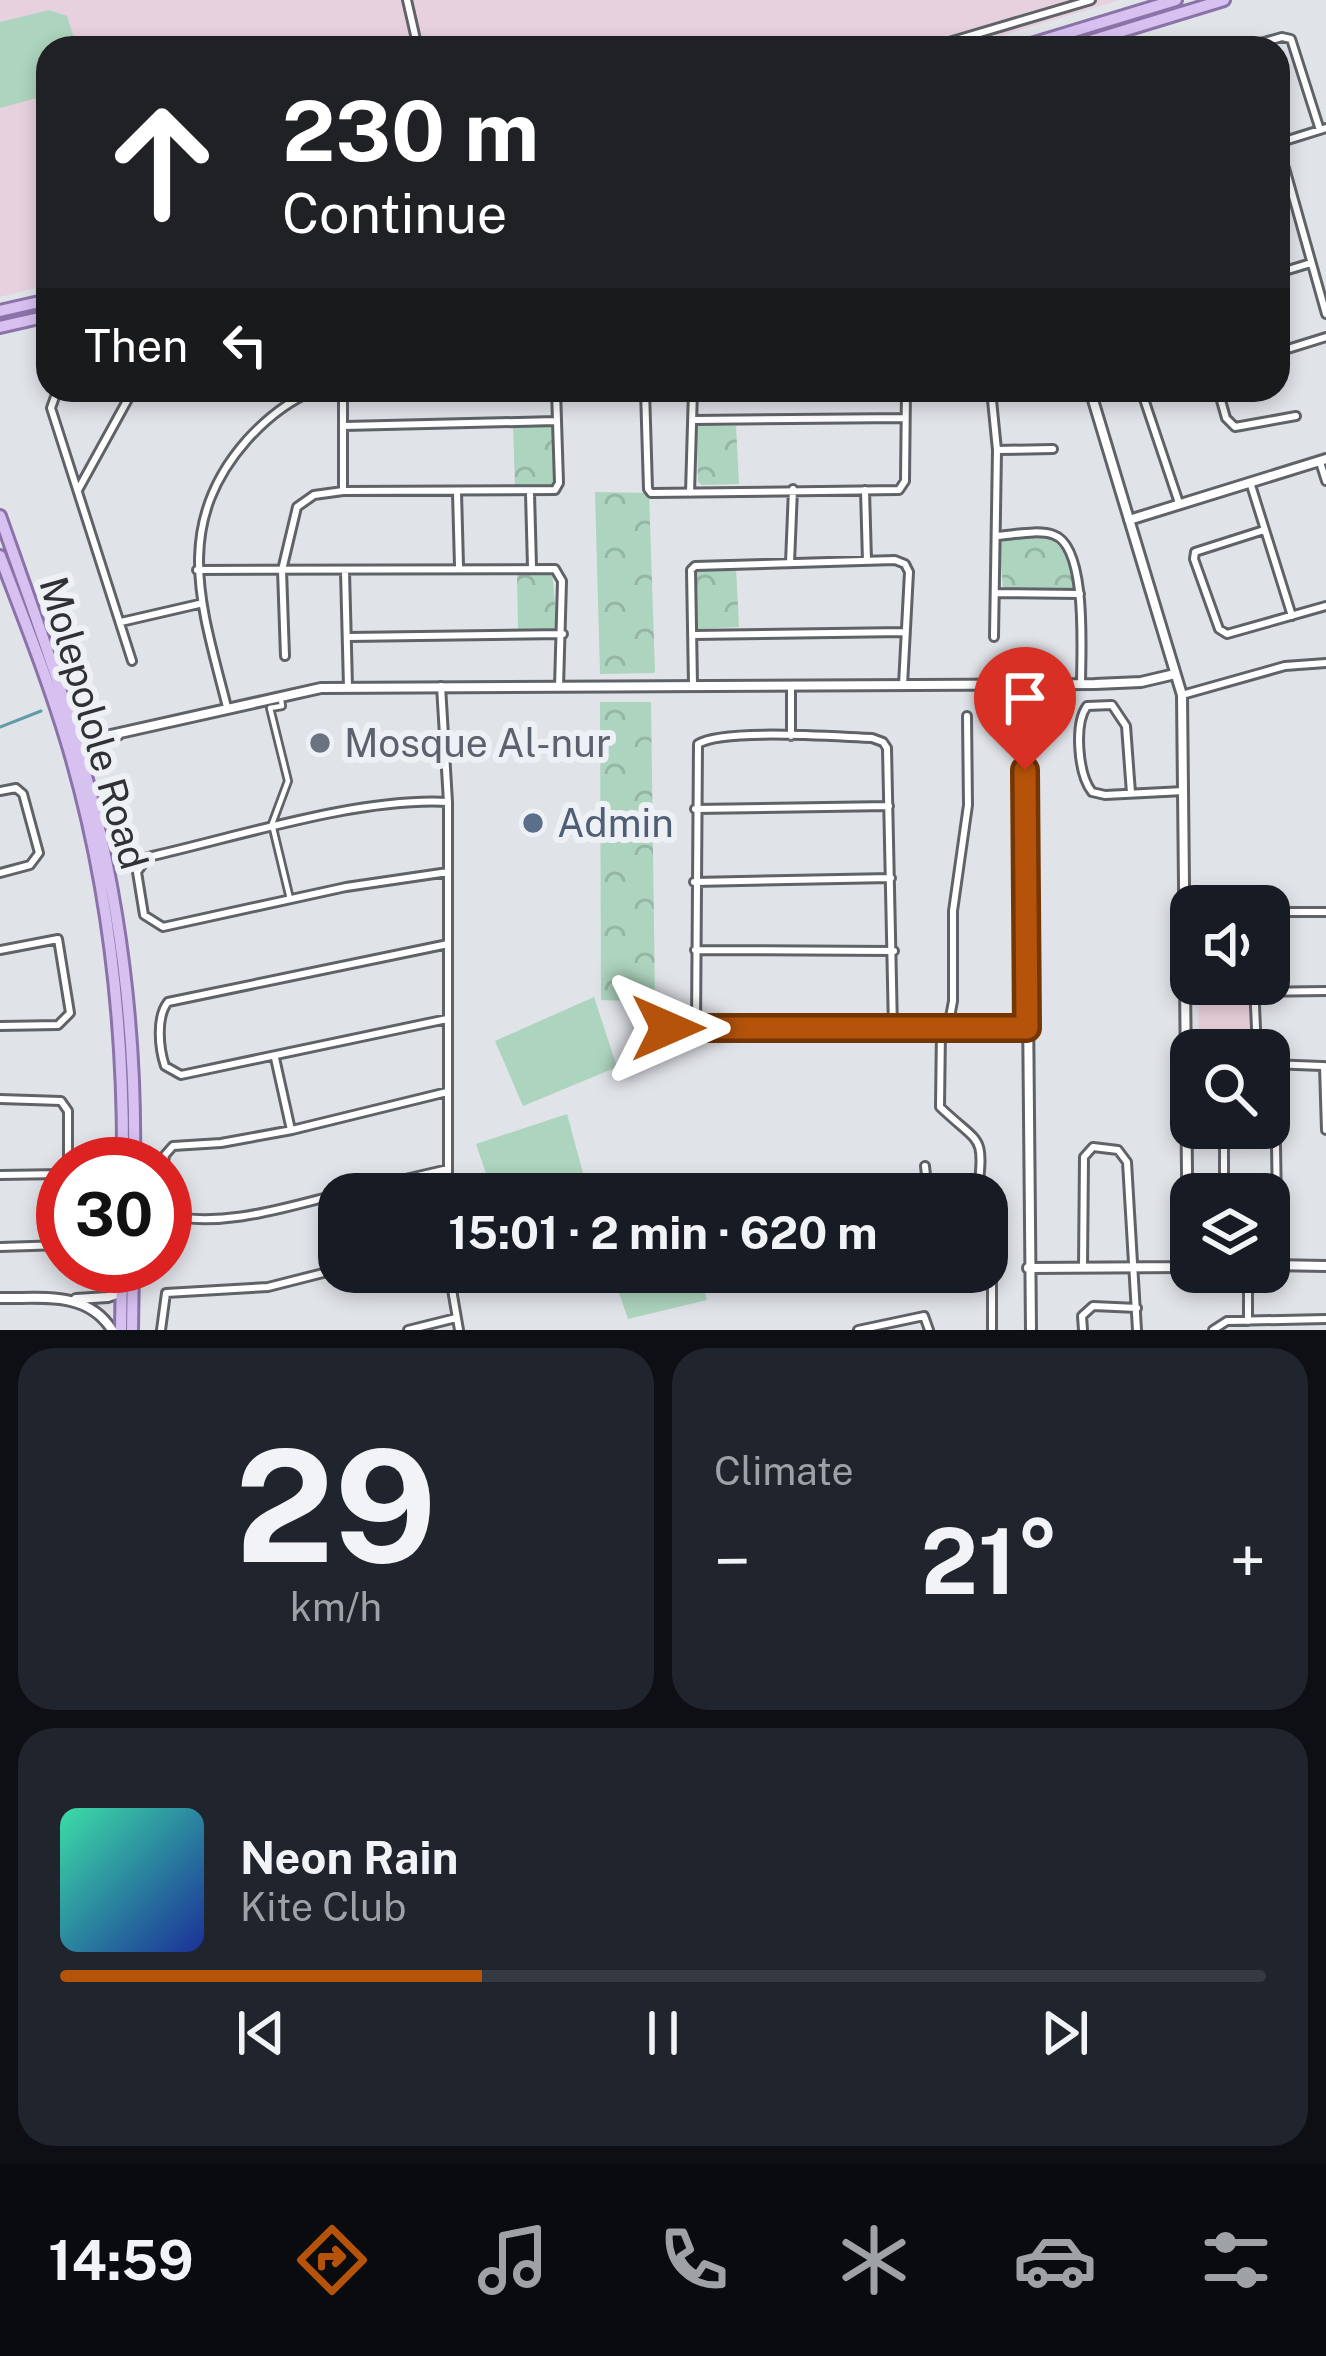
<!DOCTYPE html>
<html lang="en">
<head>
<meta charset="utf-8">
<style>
	:root { --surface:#171b24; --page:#20242c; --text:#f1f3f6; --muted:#9ea1a6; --line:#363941; --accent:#b45309 }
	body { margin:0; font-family:"Public Sans",sans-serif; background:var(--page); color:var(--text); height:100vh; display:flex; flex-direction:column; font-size:45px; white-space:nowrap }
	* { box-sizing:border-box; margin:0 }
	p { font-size:39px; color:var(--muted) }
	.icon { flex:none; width:66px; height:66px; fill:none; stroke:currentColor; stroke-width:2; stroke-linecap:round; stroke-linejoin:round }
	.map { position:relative; height:1330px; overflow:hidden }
	.sheet { display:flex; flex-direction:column; gap:18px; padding:18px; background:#0d0f14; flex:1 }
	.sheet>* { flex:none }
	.top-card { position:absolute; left:36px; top:36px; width:1254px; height:366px; border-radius:36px; box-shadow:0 6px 18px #0003; background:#202124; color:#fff; overflow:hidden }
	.buttons { position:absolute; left:1170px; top:885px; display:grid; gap:24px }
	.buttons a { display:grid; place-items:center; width:120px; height:120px; border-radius:24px; background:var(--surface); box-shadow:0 6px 18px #0003; font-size:60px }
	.speed { position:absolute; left:36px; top:1137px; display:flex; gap:24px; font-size:60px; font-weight:700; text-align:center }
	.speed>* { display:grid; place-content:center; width:156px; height:156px; border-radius:50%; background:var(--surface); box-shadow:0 6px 18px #0003; line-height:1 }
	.speed .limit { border:18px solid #d22; background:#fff; color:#111 }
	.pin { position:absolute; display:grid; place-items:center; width:102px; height:102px; color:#fff; margin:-123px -51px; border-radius:50% 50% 50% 0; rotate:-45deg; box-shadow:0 0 12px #0007 }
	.pin .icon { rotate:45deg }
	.me { position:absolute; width:132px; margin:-66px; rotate:90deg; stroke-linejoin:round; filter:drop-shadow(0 0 9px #0008) }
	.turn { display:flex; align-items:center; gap:42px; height:252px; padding:0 48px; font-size:54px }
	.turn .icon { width:156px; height:156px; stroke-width:2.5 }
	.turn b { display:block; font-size:84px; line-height:102px }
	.then { display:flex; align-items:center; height:114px; padding:0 48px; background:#0003; gap:24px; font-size:45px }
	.big { font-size:90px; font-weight:700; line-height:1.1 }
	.sheet .tile { flex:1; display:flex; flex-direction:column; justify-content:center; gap:18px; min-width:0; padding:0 42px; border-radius:36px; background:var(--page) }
	.sheet .dial { align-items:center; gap:0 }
	.dial b { font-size:156px; line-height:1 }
	.song { display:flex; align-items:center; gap:36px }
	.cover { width:144px; height:144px; border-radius:18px; background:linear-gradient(135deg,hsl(160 70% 55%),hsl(230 70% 35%)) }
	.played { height:12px; border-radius:6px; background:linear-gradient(90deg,var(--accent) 35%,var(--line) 35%) }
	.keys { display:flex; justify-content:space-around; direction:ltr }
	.heat { display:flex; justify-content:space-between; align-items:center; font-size:66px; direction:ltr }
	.sheet .tiles { flex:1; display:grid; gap:18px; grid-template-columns:1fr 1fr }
	.tile:last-child { grid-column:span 2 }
	.trip { position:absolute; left:318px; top:1173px; width:690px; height:120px; border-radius:36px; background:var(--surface); box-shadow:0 6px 18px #0003; font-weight:700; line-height:120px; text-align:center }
	.menu { display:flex; height:192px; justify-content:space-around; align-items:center; background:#090b0e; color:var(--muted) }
	.menu .icon { width:84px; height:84px }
	.menu .active { color:var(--accent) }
	.menu b { font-size:54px; color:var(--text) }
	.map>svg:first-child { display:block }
	.industrial { fill:#e8d1de }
	.medical { fill:#ead1db }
	.park { fill:url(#park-crowns) }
	.garden { fill:#add4be }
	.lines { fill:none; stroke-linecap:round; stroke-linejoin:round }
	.stream { stroke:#619ca6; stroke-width:3 }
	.pedestrian-casing { stroke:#5f6267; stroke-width:10 }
	.minor-casing { stroke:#5f6267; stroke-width:12 }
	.tertiary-casing { stroke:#5f6267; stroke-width:14 }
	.primary-casing { stroke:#8b73a9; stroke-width:16 }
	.pedestrian { stroke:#fff; stroke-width:4.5 }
	.minor { stroke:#fff; stroke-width:6 }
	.tertiary { stroke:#fff; stroke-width:8 }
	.primary { stroke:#d7c1f1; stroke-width:10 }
	.route-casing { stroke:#753606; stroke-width:30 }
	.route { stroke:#b45309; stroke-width:21 }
	.worship-dot { fill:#6b7280; stroke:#edf0f5; stroke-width:4.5 }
	.service-dot { fill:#5c6f8a; stroke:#edf0f5; stroke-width:4.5 }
	.labels { text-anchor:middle; stroke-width:12; stroke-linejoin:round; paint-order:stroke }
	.street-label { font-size:39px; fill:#303133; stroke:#edf0f5 }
	.worship-label { font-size:39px; fill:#5b616d; stroke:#edf0f5; text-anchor:start }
	.service-label { font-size:39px; fill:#4e5e75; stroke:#edf0f5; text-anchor:start }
</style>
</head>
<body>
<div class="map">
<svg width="1326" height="1330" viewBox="0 0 1326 1330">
	<defs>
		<pattern id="park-crowns" width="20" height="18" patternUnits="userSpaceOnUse" patternTransform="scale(3)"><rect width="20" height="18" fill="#add4be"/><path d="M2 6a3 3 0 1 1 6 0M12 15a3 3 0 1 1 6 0" fill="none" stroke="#95b6a4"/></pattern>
	</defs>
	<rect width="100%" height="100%" fill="#e0e3e8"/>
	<path class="industrial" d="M0 0H1120L960 48H48V285L0 297Z"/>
	<path class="medical" d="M1198 984H1249L1251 1050H1199Z"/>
	<path class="park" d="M553 421 555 483 552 488 515 487 513 425Z
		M697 425 736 426 739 484 702 485 698 482Z
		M595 492 649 493 655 673 600 674Z
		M1049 537C1068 551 1073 568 1074 591L1003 588 999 538Z
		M736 567 739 627 697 629 695 572Z
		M552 569 557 628 518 629 517 570Z
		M600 702H651L655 1002 601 1000Z"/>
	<path class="garden" d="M49 10 67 16 77 48H48V95L0 108V22Z
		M594 997 617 1067 523 1106 495 1041Z
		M567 1114 583 1173 519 1194H493L476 1144Z
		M612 1272H699L707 1300 628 1319Z"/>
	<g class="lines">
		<path class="stream" d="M0 727 41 711"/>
		<defs>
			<path id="pedestrian" d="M281 700 282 706 270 708 288 781 272 824 290 899"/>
			<path id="minor" d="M407 0 418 48
				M929 48 1091 0
				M1243 48 1282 37 1291 39 1320 130
				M1278 143 1326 128
				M1285 168 1326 314
				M1278 195 1291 191
				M1278 273 1311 263
				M1278 352 1326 337
				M66 390 56 394 51 408 132 661
				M343 390V491
				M645 390 648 489 651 493 899 490 905 481 906 390
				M991 390 997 450 994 637
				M1141 390 1179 503
				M1218 390 1226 418 1235 427 1296 416
				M693 420 905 418
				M344 426 556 421
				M997 450 1053 449
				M1320 462 1326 481
				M1250 482 1292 616
				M78 490 133 390
				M865 490 867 561
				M457 492 459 566
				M530 493 532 567
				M690 493 693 390
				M1264 530 1195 552 1194 559 1219 629 1227 634 1326 606
				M996 536C1013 535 1038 529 1054 535 1088 547 1081 654 1081 684
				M790 563 793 489
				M197 570 555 569 562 581 559 687
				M345 571 348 687
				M996 593 1080 594
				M121 622 199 604
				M693 635 904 632
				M348 637 563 634
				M285 656 282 570 297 507 314 495 343 491 555 490 559 483 556 390
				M693 685 691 570 695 566 895 560 905 564 909 572 903 685
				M441 686 448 802V1194
				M1182 695 1285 666 1326 663
				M227 707C202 608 171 526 247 440 267 418 288 401 315 390
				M791 736V686
				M0 791 16 788 23 794 39 853 30 865 0 873
				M1131 793 1126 726 1112 705 1087 706C1074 724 1078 774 1092 792L1105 795 1184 791
				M448 802C359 797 237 837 148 857L137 872 144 915 163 927 346 887 448 872
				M695 809 889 806
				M694 882 891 878
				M1269 912H1326
				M0 950 58 939 70 1013 58 1025 0 1026
				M695 950 894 951
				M1254 984 1257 1050
				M1255 992 1326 991
				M447 1019 181 1075 165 1066C159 1048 156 1017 168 1002L448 944
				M668 1028H1027
				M696 1028 698 744C722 728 838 737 872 738L883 742 887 748 893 1029
				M948 1028 953 1001V911L968 805 967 716
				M941 1029 940 1107C982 1147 984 1132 978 1194
				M275 1058 291 1130
				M1269 1064 1322 1066
				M1324 1066 1326 1130
				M1269 1080 1275 1085 1278 1265
				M0 1099 61 1101 68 1111V1164
				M1224 1128V1194
				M164 1164 165 1155 173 1146 221 1143 292 1130 447 1092
				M925 1166 928 1194
				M0 1175 63 1174
				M341 1194 448 1169
				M165 1215C223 1228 283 1208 339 1194
				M0 1247 63 1245
				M1083 1268 1084 1157 1093 1147 1118 1150 1127 1162 1137 1330
				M449 1272 459 1330
				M1248 1272V1321
				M992 1284V1330
				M161 1330 166 1293 268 1287 339 1269
				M408 1330 456 1318
				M858 1330 924 1316 929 1330
				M1083 1330 1082 1316 1093 1306 1137 1308
				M1213 1330 1227 1321 1326 1319"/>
			<path id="tertiary" d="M1090 390 1182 695 1188 1267
				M1129 520 1326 459
				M1025 684 1031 1330
				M75 743 321 688 1095 684 1141 682 1175 674
				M76 749 118 735
				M1269 1265 1326 1266
				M1028 1268 1188 1267
				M0 1298C41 1299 87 1290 112 1330
				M76 1299 108 1297 122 1292"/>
			<path id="primary" d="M1018 48 1176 0
				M1067 48 1224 0
				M0 311 48 300
				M0 327 48 316
				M0 516C34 613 71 710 95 811 123 926 136 1046 134 1164
				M0 556C24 619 49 682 68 746 108 881 124 1024 123 1164
				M70 707 84 724 104 735
				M81 761 95 743
				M121 1330 122 1266
				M132 1330 133 1266"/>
		</defs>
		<use href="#pedestrian" class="pedestrian-casing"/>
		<use href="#minor" class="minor-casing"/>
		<use href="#tertiary" class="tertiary-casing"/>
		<use href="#primary" class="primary-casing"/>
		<use href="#pedestrian" class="pedestrian"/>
		<use href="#minor" class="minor"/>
		<use href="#tertiary" class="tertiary"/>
		<use href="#primary" class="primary"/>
	</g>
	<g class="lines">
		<defs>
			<path id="route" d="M668 1028H1027L1025 770"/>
		</defs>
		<use href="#route" class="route-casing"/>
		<use href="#route" class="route"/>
	</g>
	<circle class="worship-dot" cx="320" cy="743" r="12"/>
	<circle class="service-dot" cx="533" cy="823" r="12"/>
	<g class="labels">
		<g class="street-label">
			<text transform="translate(94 723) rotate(74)" y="14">Molepolole Road</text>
		</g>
		<g class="worship-label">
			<text x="344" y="757">Mosque Al-nur</text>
		</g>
		<g class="service-label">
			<text x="557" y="837">Admin</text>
		</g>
	</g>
</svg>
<div class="buttons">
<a><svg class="icon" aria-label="sound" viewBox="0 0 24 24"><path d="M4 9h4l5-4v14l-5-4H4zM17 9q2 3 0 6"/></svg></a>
<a><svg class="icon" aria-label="search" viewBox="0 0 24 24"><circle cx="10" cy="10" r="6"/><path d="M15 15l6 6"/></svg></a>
<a><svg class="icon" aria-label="layers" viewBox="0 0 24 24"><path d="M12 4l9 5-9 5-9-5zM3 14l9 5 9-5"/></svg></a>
</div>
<div class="speed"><div class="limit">30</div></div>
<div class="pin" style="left:1025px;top:770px;background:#d93025"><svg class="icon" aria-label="arrive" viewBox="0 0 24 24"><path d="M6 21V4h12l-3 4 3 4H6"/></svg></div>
<svg class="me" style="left:668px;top:1028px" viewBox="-20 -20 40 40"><path d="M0-17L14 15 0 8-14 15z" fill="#b45309" stroke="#fff" stroke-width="4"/></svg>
<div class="trip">15:01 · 2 min · 620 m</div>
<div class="top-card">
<div class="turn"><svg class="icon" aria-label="ahead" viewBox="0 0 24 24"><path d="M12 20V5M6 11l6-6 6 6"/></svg><div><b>230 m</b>Continue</div></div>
<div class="then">Then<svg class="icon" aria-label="left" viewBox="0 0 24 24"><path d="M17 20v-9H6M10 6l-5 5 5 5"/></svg></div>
</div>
</div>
<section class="sheet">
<div class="tiles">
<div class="tile dial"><b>29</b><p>km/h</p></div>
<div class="tile"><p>Climate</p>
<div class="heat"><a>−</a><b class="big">21°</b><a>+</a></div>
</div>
<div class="tile">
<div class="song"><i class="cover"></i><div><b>Neon Rain</b><p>Kite Club</p></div></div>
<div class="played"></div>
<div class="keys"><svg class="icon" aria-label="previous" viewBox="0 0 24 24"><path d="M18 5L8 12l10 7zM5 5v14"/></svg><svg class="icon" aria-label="pause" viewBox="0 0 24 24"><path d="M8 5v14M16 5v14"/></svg><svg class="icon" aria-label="next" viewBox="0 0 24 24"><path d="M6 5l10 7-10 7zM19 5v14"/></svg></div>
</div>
</div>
</section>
<nav class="menu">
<b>14:59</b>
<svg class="icon active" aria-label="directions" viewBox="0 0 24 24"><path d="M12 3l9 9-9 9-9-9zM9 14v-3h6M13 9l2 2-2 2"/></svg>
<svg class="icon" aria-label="music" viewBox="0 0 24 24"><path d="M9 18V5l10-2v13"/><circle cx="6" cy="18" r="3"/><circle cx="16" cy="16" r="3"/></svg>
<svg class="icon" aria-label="phone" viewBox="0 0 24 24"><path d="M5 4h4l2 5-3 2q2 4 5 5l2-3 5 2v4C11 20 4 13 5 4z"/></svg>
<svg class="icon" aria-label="climate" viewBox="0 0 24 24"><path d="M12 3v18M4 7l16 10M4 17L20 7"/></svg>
<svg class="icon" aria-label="car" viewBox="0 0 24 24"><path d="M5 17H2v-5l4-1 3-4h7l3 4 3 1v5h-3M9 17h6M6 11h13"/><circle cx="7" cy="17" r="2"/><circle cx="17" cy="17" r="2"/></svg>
<svg class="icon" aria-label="filters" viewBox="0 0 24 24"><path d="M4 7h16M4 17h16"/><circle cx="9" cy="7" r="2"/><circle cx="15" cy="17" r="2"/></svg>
</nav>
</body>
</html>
